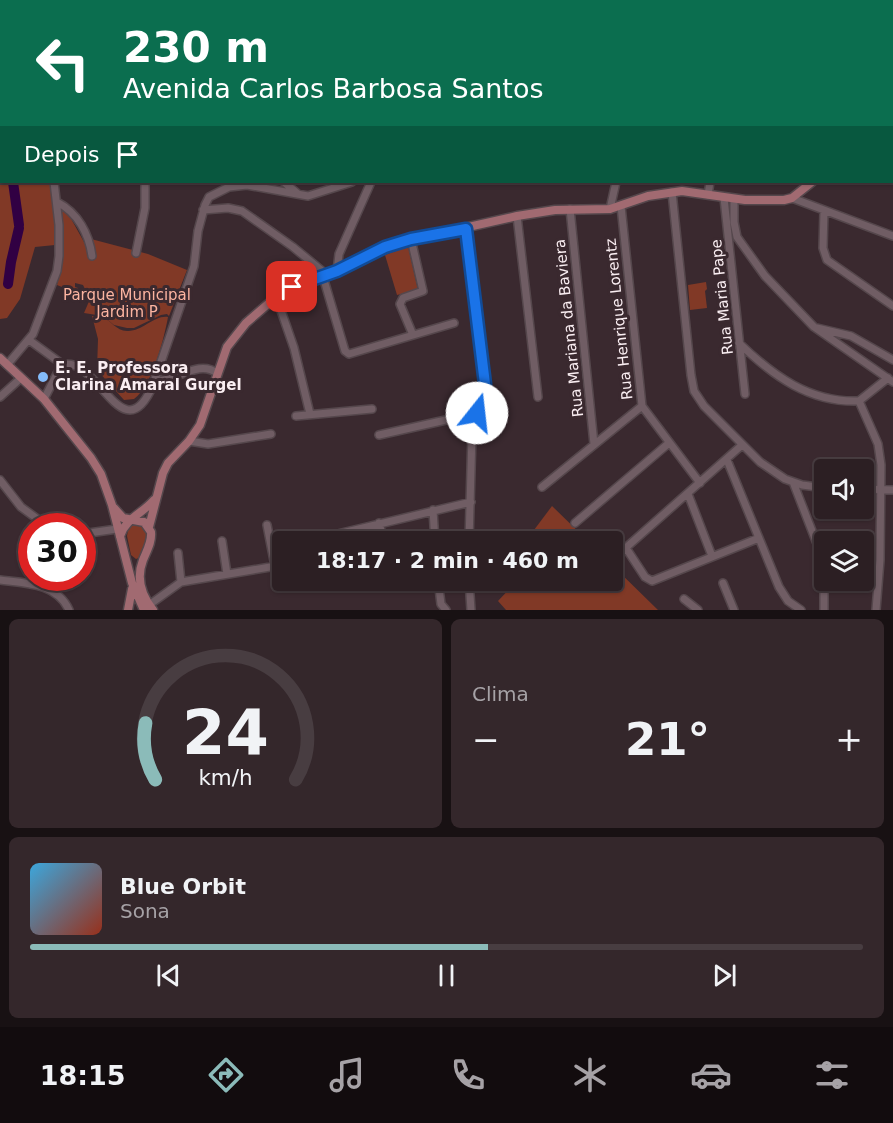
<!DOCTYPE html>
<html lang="pt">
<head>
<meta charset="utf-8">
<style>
	:root { --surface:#2c1f23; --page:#34272b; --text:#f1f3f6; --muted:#a6a2a6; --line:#483d41; --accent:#8bbbb9 }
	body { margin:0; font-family:"DejaVu Sans",sans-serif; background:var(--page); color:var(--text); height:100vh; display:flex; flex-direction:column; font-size:22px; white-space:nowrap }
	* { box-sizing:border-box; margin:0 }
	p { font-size:20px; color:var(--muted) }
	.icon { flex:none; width:33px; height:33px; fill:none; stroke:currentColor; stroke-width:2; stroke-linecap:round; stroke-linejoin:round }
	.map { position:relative; height:610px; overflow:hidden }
	.sheet { display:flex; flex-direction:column; gap:9px; padding:9px; background:#181113; flex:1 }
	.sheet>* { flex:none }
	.guide { position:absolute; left:0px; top:0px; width:894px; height:183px; box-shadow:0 2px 4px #0004,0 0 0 2px var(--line); background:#0b6e4f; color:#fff; overflow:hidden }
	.controls { position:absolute; left:814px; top:459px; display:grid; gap:12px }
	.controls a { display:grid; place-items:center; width:60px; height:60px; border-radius:6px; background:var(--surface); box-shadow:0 2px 4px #0004,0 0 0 2px var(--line); font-size:30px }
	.speed { position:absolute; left:18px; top:513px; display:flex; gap:12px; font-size:30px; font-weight:700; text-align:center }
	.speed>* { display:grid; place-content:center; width:78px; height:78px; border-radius:50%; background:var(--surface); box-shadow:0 2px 4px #0004,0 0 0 2px var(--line); line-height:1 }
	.speed .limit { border:9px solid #d22; background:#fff; color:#111 }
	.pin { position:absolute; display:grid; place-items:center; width:51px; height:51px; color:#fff; margin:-26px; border-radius:12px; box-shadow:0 3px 9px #0006 }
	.me { position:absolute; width:66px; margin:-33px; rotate:16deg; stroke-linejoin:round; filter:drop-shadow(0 0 4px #0008) }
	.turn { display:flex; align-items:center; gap:21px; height:126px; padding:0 24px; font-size:27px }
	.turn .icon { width:78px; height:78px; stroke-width:2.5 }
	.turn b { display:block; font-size:42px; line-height:51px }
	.then { display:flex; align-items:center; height:57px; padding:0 24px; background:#0003; gap:12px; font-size:22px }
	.big { font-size:45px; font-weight:700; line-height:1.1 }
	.sheet .tile { flex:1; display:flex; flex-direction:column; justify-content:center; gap:9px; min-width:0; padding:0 21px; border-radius:9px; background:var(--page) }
	.sheet .dial { align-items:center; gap:0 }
	.dial svg { height:156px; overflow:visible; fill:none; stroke:var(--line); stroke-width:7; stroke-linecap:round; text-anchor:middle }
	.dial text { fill:var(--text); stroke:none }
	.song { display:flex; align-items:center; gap:18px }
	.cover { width:72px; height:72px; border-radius:9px; background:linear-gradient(135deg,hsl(200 70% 55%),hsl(10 70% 35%)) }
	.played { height:6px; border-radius:3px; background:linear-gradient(90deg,var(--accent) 55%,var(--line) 55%) }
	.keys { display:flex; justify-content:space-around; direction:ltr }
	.heat { display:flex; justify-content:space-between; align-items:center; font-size:33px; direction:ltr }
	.sheet .tiles { flex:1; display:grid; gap:9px; grid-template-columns:1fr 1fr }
	.tile:last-child { grid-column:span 2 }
	.trip { position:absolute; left:272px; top:531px; width:351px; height:60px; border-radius:6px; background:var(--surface); box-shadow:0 2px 4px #0004,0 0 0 2px var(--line); font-weight:700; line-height:60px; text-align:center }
	.tab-bar { display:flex; height:96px; justify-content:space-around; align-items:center; background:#120c0e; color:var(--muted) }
	.tab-bar .icon { width:42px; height:42px }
	.tab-bar .active { color:var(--accent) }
	.tab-bar b { font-size:27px; color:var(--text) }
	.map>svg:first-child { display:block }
	.green { fill:#813926 }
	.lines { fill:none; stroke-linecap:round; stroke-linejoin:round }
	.stream { stroke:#6d4778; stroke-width:1.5 }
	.river { stroke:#310043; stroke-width:10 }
	.minor-casing { stroke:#55474c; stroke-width:10 }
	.major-casing { stroke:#55474c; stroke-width:11 }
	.minor { stroke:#705d64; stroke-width:7 }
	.major { stroke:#a16a71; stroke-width:8 }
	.route-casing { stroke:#114b97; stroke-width:15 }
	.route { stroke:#1a73e8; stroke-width:10 }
	.poi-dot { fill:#84bcfb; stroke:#3a292f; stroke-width:2 }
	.labels { text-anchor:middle; stroke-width:6; stroke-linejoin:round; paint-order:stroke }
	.park-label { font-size:15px; fill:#fcb4a0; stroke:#3a292f }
	.street-label { font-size:15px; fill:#faeef2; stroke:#3a292f }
	.poi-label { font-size:15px; font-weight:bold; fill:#faeef2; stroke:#3a292f; text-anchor:start }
</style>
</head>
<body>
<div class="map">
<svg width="893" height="610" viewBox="0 0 893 610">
	<rect width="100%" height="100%" fill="#3a292f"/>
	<path class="green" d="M0 61 2 182H51L54 210 55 245 35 247 20 299 7 318 0 319Z
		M62 207 69 215 84 242 91 239 148 254 187 270 169 316 167 314 161 315 134 328H127L114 325 103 316 84 313 90 299 83 285 75 283V287L78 288 77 293 57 285 60 273V208Z
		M408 246 418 290 397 295 385 255Z
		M706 282 707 289 705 291 707 308 690 310 688 285Z
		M92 316C95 316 99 315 102 317 111 320 116 331 127 331 142 332 154 315 168 317 164 339 152 386 134 399L124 400 97 370 98 339Z
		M552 506 588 541H528V538Z
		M141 522 151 533 141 557 136 559 131 555 127 536 129 524Z
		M612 565 658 610H506L498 601 517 581 612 580Z"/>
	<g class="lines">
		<path class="stream" d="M369 0 371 2"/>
		<path class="river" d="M0 146 2 148
			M13 182 19 225
			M8 284 11 262 19 228"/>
		<defs>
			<path id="minor" d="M96 0 100 2
				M699 0 700 2
				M833 0 835 2
				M64 2 67 0
				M405 2 407 0
				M424 2V0
				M579 2 580 0
				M713 2 714 0
				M892 57H893
				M892 167H893
				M284 182 298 194
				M672 192 691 375 694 391 704 406 760 462 785 479 802 485 825 488
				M708 195 710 182
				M724 198 745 394
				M792 198 893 236
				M734 199V222L737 237 765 276 814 327 893 382
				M57 202C78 213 89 234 92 256
				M621 206 642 406 700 483
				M570 209 594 444
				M610 209 616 182
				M203 210 228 208 242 211 293 247 321 270 345 351 349 354 454 323
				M824 211 823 248 827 260 893 306
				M517 216 538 397
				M466 229 485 392 477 413 472 433 469 542
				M411 239 423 291 403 298 400 304 413 335
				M136 253 145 208V182
				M337 271 339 254 371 182
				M276 296 294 348 310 414
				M817 328 851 336 893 360
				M29 340 62 364 44 399
				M739 343C773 376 810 403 859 401
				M62 364C68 364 74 364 80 368 106 384 128 443 153 385L194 266 198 231 205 205 209 197 229 187 247 185 308 196 352 182
				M7 365 33 334 57 271 59 256V225L54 182
				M155 381C176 382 198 359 217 373
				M0 397 21 378
				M296 416 372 409
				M379 435 477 413
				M189 441 208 444 271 434
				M727 460 779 587 788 601 801 610
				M0 480 21 507 47 526
				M793 482 821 554 824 578V610
				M542 487 642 406
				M864 489 893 490
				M688 494 712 556
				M433 510 435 542
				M379 523 384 542
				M575 523 669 443
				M267 525 275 566
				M82 534 117 529
				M222 541 227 574
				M321 542V538L471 502
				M626 548 645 577 652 581 759 538
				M178 553 181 582
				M612 560 742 445
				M0 580C25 583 57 583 69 610
				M438 580 441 604 446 610
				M469 580 471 610
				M723 583 734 610
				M684 599 698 610
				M149 605 181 582 282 565
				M876 610 880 560 881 465 878 444 859 401 888 378"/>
			<path id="major" d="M892 69 893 68
				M0 358 44 399 91 458 101 474 112 505 132 583 144 610
				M114 508 123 518 144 522 151 532C152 542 147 550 143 560 136 578 141 595 153 610
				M149 527 163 473 168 463 189 441 200 425 227 347 246 323 283 291 337 271 371 253 397 243 517 216 555 210 610 209 648 196 682 191 745 200H784L792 198 812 182
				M120 536C125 519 143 513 154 500
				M128 610 132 589"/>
		</defs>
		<use href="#minor" class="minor-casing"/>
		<use href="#major" class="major-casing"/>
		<use href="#minor" class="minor"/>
		<use href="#major" class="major"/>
	</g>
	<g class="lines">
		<defs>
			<path id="route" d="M292 287 337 271 385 247 411 239 466 229 485 384 483 399 477 413"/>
		</defs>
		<use href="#route" class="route-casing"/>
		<use href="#route" class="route"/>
	</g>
	<circle class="poi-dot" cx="43" cy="377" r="6"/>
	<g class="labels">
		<g class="park-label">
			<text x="127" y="300">Parque Municipal<tspan x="127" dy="17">Jardim P</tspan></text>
		</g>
		<g class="street-label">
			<text transform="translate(722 297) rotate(-96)" y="5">Rua Maria Pape</text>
			<text transform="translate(619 319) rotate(-96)" y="5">Rua Henrique Lorentz</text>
			<text transform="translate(569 328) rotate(-96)" y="5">Rua Mariana da Baviera</text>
		</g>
		<g class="poi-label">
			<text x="55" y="373">E. E. Professora<tspan x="55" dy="17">Clarina Amaral Gurgel</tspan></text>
		</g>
	</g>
</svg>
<div class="controls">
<a><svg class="icon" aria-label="sound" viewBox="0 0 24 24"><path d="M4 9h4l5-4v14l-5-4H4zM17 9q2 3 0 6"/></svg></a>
<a><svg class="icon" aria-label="layers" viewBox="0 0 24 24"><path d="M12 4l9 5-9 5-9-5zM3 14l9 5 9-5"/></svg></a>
</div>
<div class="speed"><div class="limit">30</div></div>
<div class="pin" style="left:292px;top:287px;background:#d93025"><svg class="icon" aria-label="arrive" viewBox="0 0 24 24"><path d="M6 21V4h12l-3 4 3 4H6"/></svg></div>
<svg class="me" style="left:477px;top:413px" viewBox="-20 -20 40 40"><circle r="19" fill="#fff"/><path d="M0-13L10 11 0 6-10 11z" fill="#1a73e8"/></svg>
<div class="trip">18:17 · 2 min · 460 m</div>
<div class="guide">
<div class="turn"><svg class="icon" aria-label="left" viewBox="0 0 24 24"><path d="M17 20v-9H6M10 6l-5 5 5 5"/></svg><div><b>230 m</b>Avenida Carlos Barbosa Santos</div></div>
<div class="then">Depois<svg class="icon" aria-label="arrive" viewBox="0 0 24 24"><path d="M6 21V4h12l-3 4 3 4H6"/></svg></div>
</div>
</div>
<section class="sheet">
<div class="tiles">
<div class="tile dial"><svg viewBox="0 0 100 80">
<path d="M14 69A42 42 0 1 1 86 69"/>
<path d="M14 69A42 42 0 0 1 9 40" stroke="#8bbbb9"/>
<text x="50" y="56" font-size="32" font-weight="700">24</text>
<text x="50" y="72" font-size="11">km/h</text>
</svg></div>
<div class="tile"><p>Clima</p>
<div class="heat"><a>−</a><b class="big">21°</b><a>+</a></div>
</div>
<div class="tile">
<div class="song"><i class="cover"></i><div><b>Blue Orbit</b><p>Sona</p></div></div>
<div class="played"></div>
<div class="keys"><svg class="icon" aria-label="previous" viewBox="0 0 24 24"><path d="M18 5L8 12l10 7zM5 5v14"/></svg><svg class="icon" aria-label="pause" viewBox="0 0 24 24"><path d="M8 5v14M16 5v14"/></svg><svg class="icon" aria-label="next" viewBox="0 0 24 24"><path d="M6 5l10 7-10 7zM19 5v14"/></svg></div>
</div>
</div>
</section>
<nav class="tab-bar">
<b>18:15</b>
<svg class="icon active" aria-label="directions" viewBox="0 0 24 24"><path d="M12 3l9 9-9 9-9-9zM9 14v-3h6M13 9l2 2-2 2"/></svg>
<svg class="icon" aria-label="music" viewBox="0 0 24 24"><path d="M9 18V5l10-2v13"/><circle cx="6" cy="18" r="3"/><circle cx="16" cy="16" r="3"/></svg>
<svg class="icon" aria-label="phone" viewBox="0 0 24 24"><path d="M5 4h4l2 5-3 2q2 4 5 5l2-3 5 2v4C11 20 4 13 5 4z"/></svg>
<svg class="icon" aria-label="climate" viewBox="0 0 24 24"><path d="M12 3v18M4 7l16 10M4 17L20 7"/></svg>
<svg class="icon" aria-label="car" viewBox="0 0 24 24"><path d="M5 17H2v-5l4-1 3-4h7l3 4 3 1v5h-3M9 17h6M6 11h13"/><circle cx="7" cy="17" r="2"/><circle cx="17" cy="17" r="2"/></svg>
<svg class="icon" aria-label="filters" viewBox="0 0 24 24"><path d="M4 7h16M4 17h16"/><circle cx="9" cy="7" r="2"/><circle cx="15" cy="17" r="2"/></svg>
</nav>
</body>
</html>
